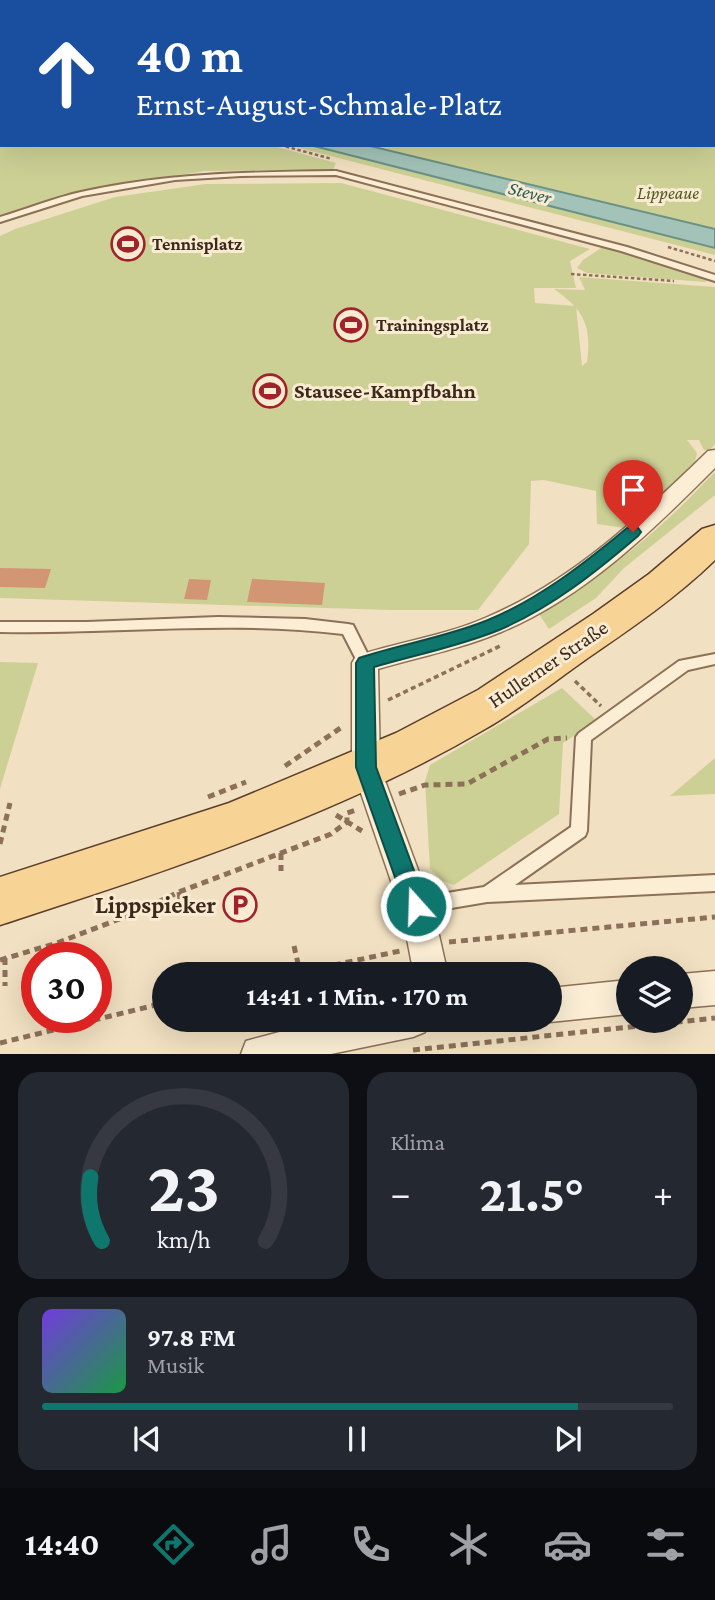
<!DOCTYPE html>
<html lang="de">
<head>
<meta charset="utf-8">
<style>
	:root { --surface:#171b24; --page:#242831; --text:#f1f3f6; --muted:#9ea1a6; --line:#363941; --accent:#0f766e }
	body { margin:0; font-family:"Crimson Pro",serif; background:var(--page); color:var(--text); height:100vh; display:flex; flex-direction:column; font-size:26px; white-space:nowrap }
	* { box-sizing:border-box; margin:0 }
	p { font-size:23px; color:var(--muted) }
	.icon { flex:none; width:38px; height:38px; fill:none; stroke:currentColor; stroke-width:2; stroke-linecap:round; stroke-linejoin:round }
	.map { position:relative; height:1054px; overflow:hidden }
	.drawer { display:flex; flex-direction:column; gap:18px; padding:18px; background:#0d0f14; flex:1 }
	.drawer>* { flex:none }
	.hud { position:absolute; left:0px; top:0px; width:716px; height:147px; box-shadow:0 7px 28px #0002; background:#1a4fa0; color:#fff; overflow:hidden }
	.tools { position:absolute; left:616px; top:956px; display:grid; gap:14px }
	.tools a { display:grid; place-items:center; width:77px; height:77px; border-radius:50%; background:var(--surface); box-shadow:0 7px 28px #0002; font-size:35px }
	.speed { position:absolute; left:21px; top:942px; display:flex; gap:14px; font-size:35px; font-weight:700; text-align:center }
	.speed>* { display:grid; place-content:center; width:91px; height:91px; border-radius:50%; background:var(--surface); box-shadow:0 7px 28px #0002; line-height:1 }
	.speed .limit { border:10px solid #d22; background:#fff; color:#111 }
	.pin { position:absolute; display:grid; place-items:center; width:60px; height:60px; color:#fff; margin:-72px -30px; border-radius:50% 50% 50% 0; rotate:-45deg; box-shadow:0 0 7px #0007 }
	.pin .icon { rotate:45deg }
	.me { position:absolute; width:77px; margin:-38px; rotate:340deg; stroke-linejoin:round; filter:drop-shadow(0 0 5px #0008) }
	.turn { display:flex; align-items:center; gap:24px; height:147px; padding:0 21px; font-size:32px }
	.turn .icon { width:91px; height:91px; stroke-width:2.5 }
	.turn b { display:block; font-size:49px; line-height:60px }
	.big { font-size:52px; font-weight:700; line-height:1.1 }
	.drawer .card { flex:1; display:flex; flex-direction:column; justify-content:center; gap:10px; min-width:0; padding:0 24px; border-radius:21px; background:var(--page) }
	.drawer .dial { align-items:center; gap:0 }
	.dial svg { height:182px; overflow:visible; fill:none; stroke:var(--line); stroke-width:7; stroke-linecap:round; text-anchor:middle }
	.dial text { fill:var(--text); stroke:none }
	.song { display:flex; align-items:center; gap:21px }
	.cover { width:84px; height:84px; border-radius:10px; background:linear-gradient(135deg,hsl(260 70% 55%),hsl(140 70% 35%)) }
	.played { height:7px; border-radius:4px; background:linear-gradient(90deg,var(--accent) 85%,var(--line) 85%) }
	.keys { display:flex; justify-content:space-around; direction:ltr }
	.heat { display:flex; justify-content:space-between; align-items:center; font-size:38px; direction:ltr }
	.drawer .tiles { flex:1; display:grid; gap:18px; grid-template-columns:1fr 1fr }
	.card:last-child { grid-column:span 2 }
	.trip { position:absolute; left:152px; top:962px; width:410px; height:70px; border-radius:35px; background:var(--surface); box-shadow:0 7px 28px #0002; font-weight:700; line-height:70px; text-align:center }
	.menu { display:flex; height:112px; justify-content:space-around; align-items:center; background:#090b0e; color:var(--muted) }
	.menu .icon { width:49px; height:49px }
	.menu .on { color:var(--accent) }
	.menu b { font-size:32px; color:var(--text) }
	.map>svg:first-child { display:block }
	.green { fill:#cdd094 }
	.water { fill:#a4c3b8; stroke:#6a9286; stroke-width:2 }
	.building { fill:#d29674 }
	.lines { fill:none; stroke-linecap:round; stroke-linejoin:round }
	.service-casing { stroke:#8c7057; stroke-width:4 }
	.minor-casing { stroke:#8c7057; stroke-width:3 }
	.primary-casing { stroke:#5a3e2c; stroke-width:3 }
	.path-far3 { stroke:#8c7057; stroke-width:2; stroke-dasharray:2.5 2; stroke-linecap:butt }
	.path-far2 { stroke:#8c7057; stroke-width:2.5; stroke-dasharray:3.5 2.5; stroke-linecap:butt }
	.path-far1 { stroke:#8c7057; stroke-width:3.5; stroke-dasharray:5 3.5; stroke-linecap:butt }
	.path { stroke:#8c7057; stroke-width:5; stroke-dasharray:7 5; stroke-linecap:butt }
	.service { fill:#fbeed5; fill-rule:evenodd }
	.minor { fill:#fbeed5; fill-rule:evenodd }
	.primary { fill:#f7d396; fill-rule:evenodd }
	.route { fill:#0f766e; stroke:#0a4d48; stroke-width:2 }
	.labels { text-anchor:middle; stroke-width:6; stroke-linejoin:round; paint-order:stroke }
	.far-park-label { font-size:18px; font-style:italic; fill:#4e5921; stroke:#f8ebd1 }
	.far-poi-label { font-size:18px; font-weight:bold; fill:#3b291c; stroke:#f8ebd1; text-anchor:start }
	.far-water-label { font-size:19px; font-style:italic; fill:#2a5c56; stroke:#f8ebd1 }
	.poi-label { font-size:21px; font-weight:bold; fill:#3b291c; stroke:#f8ebd1; text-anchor:start }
	.street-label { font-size:21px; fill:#3b291c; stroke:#f8ebd1 }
	.near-poi-label { font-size:24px; font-weight:bold; fill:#3b291c; stroke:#f8ebd1; text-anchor:end }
</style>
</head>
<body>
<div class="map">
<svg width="715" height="1054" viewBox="0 0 715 1054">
	<rect width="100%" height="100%" fill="#f1e0c1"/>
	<path class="green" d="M525 0H715V255L288 145H714V2Z
		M0 86 2 145H270L336 163 333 170 205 171 108 186 0 218Z
		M341 183 590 249 570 261 576 288H534L535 303 576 306 582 366 587 362C592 326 584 310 554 289L585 290 579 277 715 287V444L710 450H704L699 440H687L697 453 694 466 624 528 597 524 596 491 544 480 531 481 529 544 478 610H390L0 598V236L15 229 115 197 206 184Z
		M604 246 710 278 705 282 587 273 577 268 583 260Z
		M715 472V495L624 568 596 598 549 629 537 611C586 587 633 552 673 514 688 501 701 485 715 472Z
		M0 662 38 663 0 789Z
		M562 688 597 721 563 743 559 814 454 885 443 881 430 869 425 781 430 765Z
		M715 758V794L670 796Z"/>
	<path class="water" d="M310 145H366L715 229V248Z"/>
	<path class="building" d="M0 568 51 569 45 588 0 587Z
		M189 579 211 580 207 600 184 599Z
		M252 579 325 583 322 605 247 602Z"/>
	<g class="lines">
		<defs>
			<path id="service" d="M336 171 627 247 715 275V281L621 251 336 175 241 176 175 180 82 196 0 222V217C27 209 54 198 81 192 166 173 250 172 336 171Z
				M218 617 305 619 348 624 353 625 372 663 370 667 365 668 360 667 343 634C229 620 115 634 0 632V622H87Z
				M715 654V664L688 670 591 740 587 831 585 836 515 885 715 875V891L487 902 416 914 410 912 407 906 410 900 416 898 484 887 571 827 576 737 579 733 679 661Z"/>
			<path id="minor" d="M0 10H2V16H0Z
				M0 44H2V50H0Z
				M714 80H715V88H714Z
				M715 450V468C652 531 584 598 501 632 461 649 419 657 378 669L380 767 434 913 448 975H414L402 913 352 767V663L356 656C398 642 444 636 485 618 571 582 641 516 708 451Z
				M715 971V1005L681 1008V974Z
				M628 980V1014L550 1022 545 1020H550V988Z
				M325 1020H430L425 1032 413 1037 331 1054H241L246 1041Z"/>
			<path id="primary" d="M715 525V560C676 598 630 629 585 660 552 683 520 709 485 729 335 817 165 871 0 925V877L229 803 396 733 478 690 593 614 649 574 702 529Z"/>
		</defs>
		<use href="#service" class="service-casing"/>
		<use href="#minor" class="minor-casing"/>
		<use href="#primary" class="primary-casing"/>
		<path class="path-far3" d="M64 0 85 2"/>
		<path class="path-far2" d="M280 145 332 159
			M668 247 715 261
			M571 274 674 281"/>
		<path class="path-far1" d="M575 681 601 706
			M388 700 500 646"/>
		<path class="path" d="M285 766 342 727
			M399 794 425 785 467 784 548 739 567 738
			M208 797 246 782
			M336 815 362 831
			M0 844 10 803
			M281 853V871
			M179 892 181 906
			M449 942 715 917
			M294 946 300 972
			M5 958V986
			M0 960 57 943 135 913 179 892 331 834 347 822V813L356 810
			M287 975 400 951
			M0 1043 164 1003
			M413 1050 715 1018"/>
		<use href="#service" class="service"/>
		<use href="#minor" class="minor"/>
		<use href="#primary" class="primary"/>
	</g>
	<path class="route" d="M633 527 638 528 641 532 638 536C596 572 551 608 499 630 460 646 415 655 374 667L376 767 427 906 424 914 416 917 408 914 356 767V663L359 658C401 644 447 637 488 620 539 599 585 563 627 528Z"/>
	<defs>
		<symbol id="stadium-ring" viewBox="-11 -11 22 22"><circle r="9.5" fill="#f8ebd1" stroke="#a0222a" stroke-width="1.5"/><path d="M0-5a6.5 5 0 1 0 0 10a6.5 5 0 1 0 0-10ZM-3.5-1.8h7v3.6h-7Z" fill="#a0222a"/></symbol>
		<symbol id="parking-ring" viewBox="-11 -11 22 22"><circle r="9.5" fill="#f8ebd1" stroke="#a0222a" stroke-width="1.5"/><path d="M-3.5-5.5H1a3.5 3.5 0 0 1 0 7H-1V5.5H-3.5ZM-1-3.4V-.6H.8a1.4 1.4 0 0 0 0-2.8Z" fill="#a0222a"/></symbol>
	</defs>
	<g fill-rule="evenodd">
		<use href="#stadium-ring" x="109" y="225" width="38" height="38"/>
		<use href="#stadium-ring" x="332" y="306" width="38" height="38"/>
		<use href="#stadium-ring" x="251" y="372" width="38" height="38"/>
		<use href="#parking-ring" x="221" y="886" width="38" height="38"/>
	</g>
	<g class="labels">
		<g class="far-park-label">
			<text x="668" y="199">Lippeaue</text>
		</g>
		<g class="far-poi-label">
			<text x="152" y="250">Tennisplatz</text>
			<text x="376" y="331">Trainingsplatz</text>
		</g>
		<g class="far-water-label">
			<text transform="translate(530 192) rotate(14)" y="7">Stever</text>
		</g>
		<g class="poi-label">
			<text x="294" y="398">Stausee-Kampfbahn</text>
		</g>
		<g class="street-label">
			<text transform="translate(548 664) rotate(-34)" y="7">Hullerner Straße</text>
		</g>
		<g class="near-poi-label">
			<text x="216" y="913">Lippspieker</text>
		</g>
	</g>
</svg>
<div class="tools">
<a><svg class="icon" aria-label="layers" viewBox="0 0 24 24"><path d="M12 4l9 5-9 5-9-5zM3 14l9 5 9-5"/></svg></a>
</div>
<div class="speed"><div class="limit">30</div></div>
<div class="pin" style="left:633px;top:532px;background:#d93025"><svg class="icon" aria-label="arrive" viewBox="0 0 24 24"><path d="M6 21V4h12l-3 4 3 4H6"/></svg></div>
<svg class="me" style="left:416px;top:906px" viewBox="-20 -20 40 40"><circle r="17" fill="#0f766e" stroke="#fff" stroke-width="3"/><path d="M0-11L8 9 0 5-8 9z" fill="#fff"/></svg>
<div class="trip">14:41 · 1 Min. · 170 m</div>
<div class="hud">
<div class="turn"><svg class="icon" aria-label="ahead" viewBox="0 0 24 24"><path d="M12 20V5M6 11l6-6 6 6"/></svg><div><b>40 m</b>Ernst-August-Schmale-Platz</div></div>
</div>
</div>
<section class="drawer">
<div class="tiles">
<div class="card dial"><svg viewBox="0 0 100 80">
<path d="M14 69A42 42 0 1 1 86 69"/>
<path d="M14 69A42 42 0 0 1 9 41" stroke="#0f766e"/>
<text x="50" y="56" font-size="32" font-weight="700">23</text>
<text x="50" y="72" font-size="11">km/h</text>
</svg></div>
<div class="card"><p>Klima</p>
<div class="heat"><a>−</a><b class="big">21.5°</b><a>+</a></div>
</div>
<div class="card">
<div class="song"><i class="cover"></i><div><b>97.8 FM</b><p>Musik</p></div></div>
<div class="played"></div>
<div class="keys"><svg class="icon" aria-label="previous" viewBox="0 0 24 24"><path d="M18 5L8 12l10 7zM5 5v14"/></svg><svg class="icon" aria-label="pause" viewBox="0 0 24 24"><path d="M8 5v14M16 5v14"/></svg><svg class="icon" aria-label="next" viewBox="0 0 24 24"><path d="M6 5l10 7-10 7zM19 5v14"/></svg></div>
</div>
</div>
</section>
<nav class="menu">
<b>14:40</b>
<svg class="icon on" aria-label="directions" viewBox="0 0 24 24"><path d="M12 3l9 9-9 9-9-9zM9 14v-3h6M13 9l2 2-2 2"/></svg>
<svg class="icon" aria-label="music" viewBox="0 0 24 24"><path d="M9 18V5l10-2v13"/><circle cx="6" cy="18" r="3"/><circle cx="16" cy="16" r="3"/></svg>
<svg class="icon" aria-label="phone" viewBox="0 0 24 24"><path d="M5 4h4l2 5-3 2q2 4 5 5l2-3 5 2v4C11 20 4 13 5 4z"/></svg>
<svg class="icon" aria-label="climate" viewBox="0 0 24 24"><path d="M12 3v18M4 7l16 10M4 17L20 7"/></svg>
<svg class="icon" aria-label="car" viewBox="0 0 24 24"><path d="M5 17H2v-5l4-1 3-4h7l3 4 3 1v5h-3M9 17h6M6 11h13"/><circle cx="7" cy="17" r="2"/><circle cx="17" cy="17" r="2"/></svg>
<svg class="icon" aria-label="filters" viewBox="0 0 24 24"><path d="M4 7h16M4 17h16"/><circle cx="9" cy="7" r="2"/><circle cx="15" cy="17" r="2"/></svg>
</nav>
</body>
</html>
